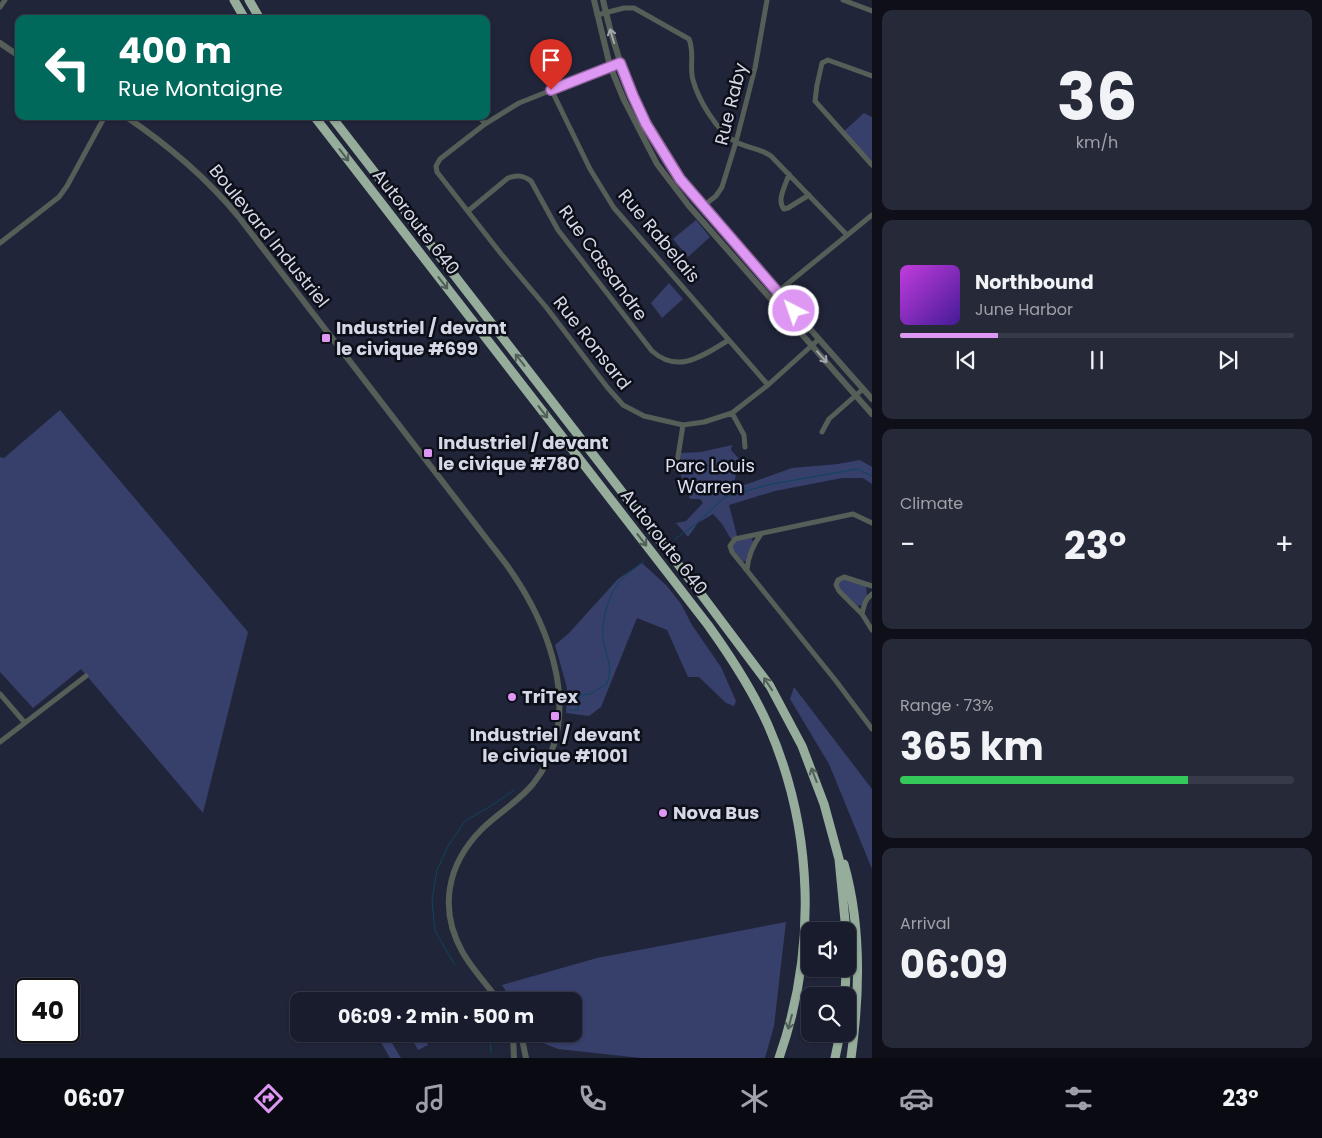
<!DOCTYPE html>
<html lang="en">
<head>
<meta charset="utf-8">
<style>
	:root { --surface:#191c2c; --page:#262938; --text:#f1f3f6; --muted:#9fa1a9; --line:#373a48; --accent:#de98f3 }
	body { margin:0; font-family:Poppins,sans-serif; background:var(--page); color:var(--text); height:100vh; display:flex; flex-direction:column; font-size:19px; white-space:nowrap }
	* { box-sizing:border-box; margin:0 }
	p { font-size:16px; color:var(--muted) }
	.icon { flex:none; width:28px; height:28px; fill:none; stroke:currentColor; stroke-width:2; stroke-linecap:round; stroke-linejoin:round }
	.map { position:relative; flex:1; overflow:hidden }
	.side { display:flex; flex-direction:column; gap:10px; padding:10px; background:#0e0f18; width:450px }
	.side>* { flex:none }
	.banner { position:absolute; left:15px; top:15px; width:475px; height:105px; border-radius:10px; box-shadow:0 1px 4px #0004,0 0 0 1px var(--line); background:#00695c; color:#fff; overflow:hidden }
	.buttons { position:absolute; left:801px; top:922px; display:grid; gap:10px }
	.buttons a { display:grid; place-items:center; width:55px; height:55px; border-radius:10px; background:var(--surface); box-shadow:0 1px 4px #0004,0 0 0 1px var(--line); font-size:25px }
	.speed { position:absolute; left:15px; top:978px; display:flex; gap:10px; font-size:25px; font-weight:700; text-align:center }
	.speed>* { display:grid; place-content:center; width:65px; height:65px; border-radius:50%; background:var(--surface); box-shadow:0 1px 4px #0004,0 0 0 1px var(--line); line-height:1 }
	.speed .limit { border:2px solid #111; border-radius:8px; background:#fff; color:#111 }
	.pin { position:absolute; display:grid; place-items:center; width:42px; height:42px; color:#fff; margin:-51px -21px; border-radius:50% 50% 50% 0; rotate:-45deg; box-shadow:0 0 5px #0007 }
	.pin .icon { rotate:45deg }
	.me { position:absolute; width:55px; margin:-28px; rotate:319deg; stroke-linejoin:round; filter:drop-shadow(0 0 4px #0008) }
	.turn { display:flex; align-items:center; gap:18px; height:105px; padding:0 20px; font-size:22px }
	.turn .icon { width:65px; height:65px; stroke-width:2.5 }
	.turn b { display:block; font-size:35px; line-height:42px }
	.big { font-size:38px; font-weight:700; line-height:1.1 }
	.side .card { flex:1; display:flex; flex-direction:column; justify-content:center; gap:8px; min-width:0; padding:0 18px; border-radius:10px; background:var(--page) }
	.side .dial { align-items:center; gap:0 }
	.dial b { font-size:65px; line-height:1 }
	.song { display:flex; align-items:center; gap:15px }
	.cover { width:60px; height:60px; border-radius:8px; background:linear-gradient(135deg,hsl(290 70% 55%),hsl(260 70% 35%)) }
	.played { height:5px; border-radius:2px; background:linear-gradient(90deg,var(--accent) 25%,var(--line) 25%) }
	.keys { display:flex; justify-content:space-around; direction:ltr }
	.heat { display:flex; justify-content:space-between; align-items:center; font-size:28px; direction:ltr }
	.charge { height:8px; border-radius:4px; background:linear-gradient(90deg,#34c759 73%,var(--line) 0) }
	.trip { position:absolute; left:290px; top:992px; width:292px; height:50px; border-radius:10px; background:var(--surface); box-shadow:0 1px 4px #0004,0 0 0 1px var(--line); font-weight:700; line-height:50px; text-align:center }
	.tab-bar { display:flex; height:80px; justify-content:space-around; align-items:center; background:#0a0b12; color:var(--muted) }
	.tab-bar .icon { width:35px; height:35px }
	.tab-bar .selected { color:var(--accent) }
	.tab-bar b { font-size:22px; color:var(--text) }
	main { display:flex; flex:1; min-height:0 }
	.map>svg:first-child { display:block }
	.green { fill:#373f6b }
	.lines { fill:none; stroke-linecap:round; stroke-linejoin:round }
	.stream { stroke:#0b465d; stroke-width:1 }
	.minor { stroke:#555f57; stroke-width:5 }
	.tertiary { stroke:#555f57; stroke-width:6 }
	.motorway { stroke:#95ad9a; stroke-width:9 }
	.oneway { stroke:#a2a8ad }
	.oneway2 { stroke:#515e59 }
	.route-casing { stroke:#90639e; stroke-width:12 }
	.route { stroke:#de98f3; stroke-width:9 }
	.poi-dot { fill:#de98f3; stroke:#0d0f18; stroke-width:2 }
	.labels { text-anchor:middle; stroke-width:5; stroke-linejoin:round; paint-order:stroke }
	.street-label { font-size:18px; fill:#d5d8e6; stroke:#0d0f18 }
	.poi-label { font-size:18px; font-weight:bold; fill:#d5d8e6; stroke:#0d0f18; text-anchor:start }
	.park-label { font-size:18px; fill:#dce0f1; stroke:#0d0f18 }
</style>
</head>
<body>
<main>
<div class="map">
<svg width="872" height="1058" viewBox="0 0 872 1058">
	<rect width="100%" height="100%" fill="#21253a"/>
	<path class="green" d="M864 113 872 117V165L843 132Z
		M696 220 710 237 688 257 673 239Z
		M669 283 683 299 662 318 651 303Z
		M60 410 248 632 203 813 81 669 33 708 0 672V457L4 458Z
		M732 445 731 450 739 459 733 489 792 468 838 464 860 460 872 467V484L863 478H842L775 491 729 505 737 536 734 539H731L722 524 713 514 698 523 688 537 676 523 686 521 703 503 700 499H690L678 468 681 453 701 452Z
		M751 537 754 544 748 560 743 562 730 546 735 539Z
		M642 563 667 586 681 604 692 625 721 667 736 701 734 706 726 703 699 677H688L667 630 637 618 601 707 589 716 566 713 567 688 555 645 569 633 618 579Z
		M844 577 866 584 867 598 864 605 854 606 839 591 838 580Z
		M794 687 872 789V869L829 764 790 699Z
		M786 922 774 1026 765 1058H641L558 1049 540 1042 535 1034H574V1001H512L502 985 597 958Z
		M376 1034H397L389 1038 401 1058H390Z
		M409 1034H423L428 1045 418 1050Z"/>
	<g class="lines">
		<path class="stream" d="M675 539 696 524 725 497 767 485 857 469 872 476
			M569 710H578L580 695 590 694 607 684C613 665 607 660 604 643 600 625 607 598 618 584 624 575 636 568 644 561
			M455 965 435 931 432 900 437 870 448 846 465 821 494 804 514 790
			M473 994 478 1001
			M490 1034 491 1053"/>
		<path class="minor" d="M843 0 872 11
			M0 7 5 0
			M597 15 624 8H634L689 39C695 54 689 65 693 80 698 99 717 132 736 142 747 148 760 148 771 156L847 235
			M620 63 519 103 485 124 440 159 436 166 437 172 502 255 546 307 607 387 623 405 644 416 683 425 704 422 732 413 768 385 819 339
			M872 76 828 60 822 63 817 85 815 101 872 165
			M551 89 590 169 614 208 768 385
			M479 116 485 124
			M789 174C786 185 776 200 784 209L788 208 809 195
			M702 207 716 196 722 187 736 142 755 68 767 0
			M468 211 508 178C517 175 523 175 531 181L558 230 652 351C679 375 703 355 729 340
			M0 243 59 197 67 186 105 116
			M770 298 872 215
			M732 413 744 435 745 447
			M822 432 829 419 863 389
			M676 469 683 425
			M872 523 853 514 735 539 730 546 732 552 836 681 872 729
			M747 570C748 556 753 545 761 534
			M872 586 844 577 838 580 836 585 839 591 862 614 872 630
			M862 614C864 606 865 599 872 594
			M0 694 25 723
			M0 742 86 676"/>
		<path class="tertiary" d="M594 0 610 66 624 100 657 164 689 206 872 414
			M603 0C620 79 652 144 702 207L872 399
			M0 43 19 56
			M125 116C168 145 205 176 238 216L506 564C550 625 586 717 533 784 518 802 498 813 482 829 447 864 438 909 463 953 473 970 487 985 499 1001
			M513 1034 514 1058
			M521 1034 526 1058"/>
		<path class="motorway" d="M234 0 245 19
			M249 0 260 19
			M314 116 708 625C731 657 752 689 768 725 814 830 817 950 779 1058
			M331 116 698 590 770 686 802 746 824 804 839 859 846 931
			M844 864C862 927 860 994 851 1058
			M845 996 846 969
			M835 1058 840 1034"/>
	</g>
	<defs><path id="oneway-shaft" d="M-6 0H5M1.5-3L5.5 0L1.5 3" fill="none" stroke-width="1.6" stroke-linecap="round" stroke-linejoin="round" transform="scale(1.25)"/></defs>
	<g class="oneway">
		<use href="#oneway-shaft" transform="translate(612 36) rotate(-107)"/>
		<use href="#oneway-shaft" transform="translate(822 357) rotate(49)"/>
	</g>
	<g class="oneway2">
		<use href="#oneway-shaft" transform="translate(344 155) rotate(52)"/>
		<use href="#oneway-shaft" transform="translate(443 283) rotate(52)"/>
		<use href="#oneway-shaft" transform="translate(520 360) rotate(-128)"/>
		<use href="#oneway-shaft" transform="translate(543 412) rotate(52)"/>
		<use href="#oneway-shaft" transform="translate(642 540) rotate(52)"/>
		<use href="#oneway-shaft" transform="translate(768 684) rotate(-124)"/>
		<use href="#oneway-shaft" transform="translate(814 775) rotate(-111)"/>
		<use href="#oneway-shaft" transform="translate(790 1022) rotate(105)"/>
	</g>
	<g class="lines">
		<defs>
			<path id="route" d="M551 90 620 63 633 96 646 124 680 179 794 311"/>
		</defs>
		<use href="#route" class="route-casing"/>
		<use href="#route" class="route"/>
	</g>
	<g class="poi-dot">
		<rect x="321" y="333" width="10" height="10" rx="2.5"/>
		<rect x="423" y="448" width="10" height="10" rx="2.5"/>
		<circle cx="512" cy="697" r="5"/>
		<rect x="550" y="711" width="10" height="10" rx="2.5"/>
		<circle cx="663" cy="813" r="5"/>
	</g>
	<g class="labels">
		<g class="street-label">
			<text transform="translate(731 104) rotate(-76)" y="6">Rue Raby</text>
			<text transform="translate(416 222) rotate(52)" y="6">Autoroute 640</text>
			<text transform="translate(269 236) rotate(51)" y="6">Boulevard Industriel</text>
			<text transform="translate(659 236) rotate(50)" y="6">Rue Rabelais</text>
			<text transform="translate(603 263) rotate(54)" y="6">Rue Cassandre</text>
			<text transform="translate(592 343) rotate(52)" y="6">Rue Ronsard</text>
			<text transform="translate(664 542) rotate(52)" y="6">Autoroute 640</text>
		</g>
		<g class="poi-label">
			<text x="336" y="334">Industriel / devant<tspan x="336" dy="21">le civique #699</tspan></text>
			<text x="438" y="449">Industriel / devant<tspan x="438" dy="21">le civique #780</tspan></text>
			<text x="522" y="703">TriTex</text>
			<text x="555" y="741" text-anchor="middle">Industriel / devant<tspan x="555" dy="21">le civique #1001</tspan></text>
			<text x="673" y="819">Nova Bus</text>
		</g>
		<g class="park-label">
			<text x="710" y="472">Parc Louis<tspan x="710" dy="21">Warren</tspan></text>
		</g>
	</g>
</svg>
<div class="buttons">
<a><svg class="icon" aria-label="sound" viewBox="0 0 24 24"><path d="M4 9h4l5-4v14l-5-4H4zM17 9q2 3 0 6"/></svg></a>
<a><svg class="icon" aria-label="search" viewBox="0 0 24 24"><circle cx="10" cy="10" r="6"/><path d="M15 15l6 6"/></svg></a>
</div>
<div class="speed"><div class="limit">40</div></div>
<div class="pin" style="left:551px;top:90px;background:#d93025"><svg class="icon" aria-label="arrive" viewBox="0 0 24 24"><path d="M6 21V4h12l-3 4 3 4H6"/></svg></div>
<svg class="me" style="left:794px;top:311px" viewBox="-20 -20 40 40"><circle r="17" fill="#de98f3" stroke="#fff" stroke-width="3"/><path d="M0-11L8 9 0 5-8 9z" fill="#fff"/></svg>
<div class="trip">06:09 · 2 min · 500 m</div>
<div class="banner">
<div class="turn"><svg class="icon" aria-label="left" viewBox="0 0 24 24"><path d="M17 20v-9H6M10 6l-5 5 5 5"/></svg><div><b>400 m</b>Rue Montaigne</div></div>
</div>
</div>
<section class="side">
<div class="card dial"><b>36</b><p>km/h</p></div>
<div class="card">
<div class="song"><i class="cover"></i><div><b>Northbound</b><p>June Harbor</p></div></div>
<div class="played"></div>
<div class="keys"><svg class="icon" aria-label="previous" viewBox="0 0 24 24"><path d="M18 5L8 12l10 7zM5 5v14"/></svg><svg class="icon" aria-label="pause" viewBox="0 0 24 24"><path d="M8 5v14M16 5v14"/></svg><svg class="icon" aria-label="next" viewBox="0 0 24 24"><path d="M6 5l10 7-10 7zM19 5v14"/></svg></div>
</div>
<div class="card"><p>Climate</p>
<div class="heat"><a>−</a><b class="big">23°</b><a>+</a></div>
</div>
<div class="card"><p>Range · 73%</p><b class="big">365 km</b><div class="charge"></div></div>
<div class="card"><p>Arrival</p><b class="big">06:09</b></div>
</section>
</main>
<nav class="tab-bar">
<b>06:07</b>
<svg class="icon selected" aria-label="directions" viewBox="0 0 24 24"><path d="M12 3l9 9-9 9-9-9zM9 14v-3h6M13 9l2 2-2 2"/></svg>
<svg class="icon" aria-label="music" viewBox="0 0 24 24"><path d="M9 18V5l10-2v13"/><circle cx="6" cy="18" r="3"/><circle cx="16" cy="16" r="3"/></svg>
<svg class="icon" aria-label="phone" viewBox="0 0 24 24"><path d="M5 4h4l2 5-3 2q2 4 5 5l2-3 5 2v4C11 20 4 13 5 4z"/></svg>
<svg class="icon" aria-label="climate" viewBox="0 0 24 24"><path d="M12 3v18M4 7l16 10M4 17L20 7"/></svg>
<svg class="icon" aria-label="car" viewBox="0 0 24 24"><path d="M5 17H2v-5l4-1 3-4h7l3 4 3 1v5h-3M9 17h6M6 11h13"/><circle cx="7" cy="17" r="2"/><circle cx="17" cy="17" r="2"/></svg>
<svg class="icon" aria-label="filters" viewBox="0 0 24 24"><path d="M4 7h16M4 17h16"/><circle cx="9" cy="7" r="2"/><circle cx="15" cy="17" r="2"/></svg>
<b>23°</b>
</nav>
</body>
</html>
